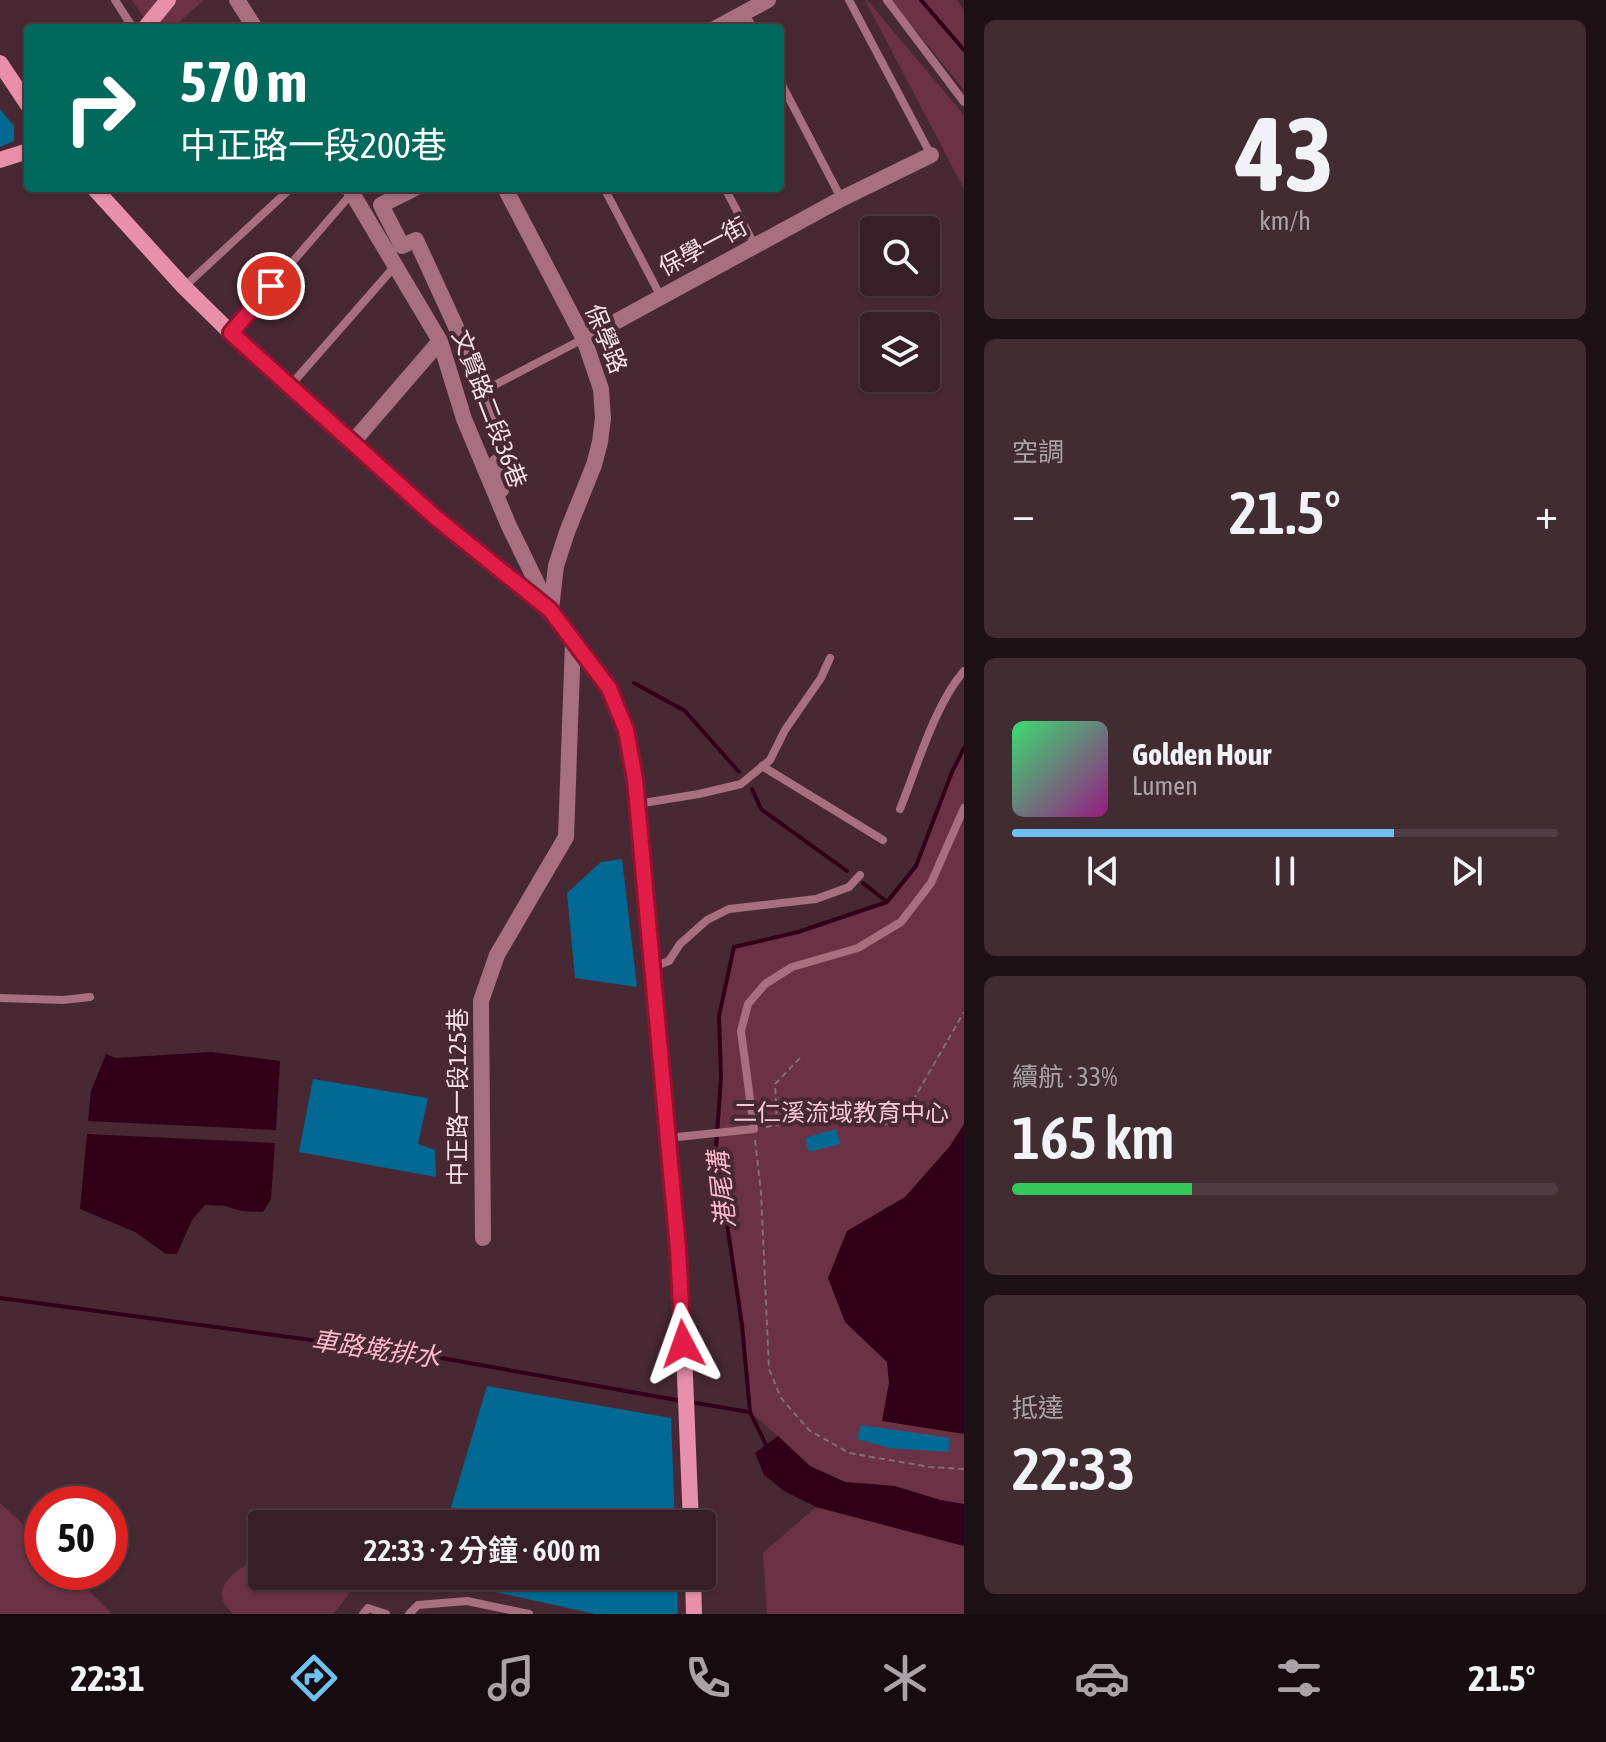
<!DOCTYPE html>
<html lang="zh-TW">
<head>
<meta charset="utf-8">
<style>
	:root { --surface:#361f26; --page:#412c32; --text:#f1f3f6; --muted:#aaa2a7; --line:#503d43; --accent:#6dc2f3 }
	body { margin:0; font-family:"Asap Condensed","Noto Sans TC",sans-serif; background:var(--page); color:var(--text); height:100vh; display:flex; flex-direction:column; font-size:30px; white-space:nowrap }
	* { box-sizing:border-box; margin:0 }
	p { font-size:26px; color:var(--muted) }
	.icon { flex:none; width:44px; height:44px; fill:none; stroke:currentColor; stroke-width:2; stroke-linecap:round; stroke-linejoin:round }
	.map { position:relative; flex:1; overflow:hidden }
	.side { display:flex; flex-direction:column; gap:20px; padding:20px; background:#1e1115; width:642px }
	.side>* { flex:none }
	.guide { position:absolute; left:24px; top:24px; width:760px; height:168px; border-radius:8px; box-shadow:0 2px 6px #0004,0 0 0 2px var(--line); background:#00695c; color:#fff; overflow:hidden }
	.controls { position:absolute; left:860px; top:216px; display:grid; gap:16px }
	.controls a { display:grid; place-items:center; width:80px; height:80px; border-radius:8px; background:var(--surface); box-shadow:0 2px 6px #0004,0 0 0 2px var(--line); font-size:40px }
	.speed { position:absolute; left:24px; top:1486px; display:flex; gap:16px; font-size:40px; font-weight:700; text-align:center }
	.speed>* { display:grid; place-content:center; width:104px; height:104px; border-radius:50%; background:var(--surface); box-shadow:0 2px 6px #0004,0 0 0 2px var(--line); line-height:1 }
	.speed .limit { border:12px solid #d22; background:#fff; color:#111 }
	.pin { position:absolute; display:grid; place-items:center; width:68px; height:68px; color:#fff; margin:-34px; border:4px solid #fff; border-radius:50%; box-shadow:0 2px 8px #0007 }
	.me { position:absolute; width:88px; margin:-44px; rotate:356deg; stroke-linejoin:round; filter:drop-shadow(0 0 6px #0008) }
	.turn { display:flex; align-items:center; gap:28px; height:168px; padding:0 24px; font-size:36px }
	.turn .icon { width:104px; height:104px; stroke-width:2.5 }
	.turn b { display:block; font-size:56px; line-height:68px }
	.big { font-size:60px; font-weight:600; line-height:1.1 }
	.side .widget { flex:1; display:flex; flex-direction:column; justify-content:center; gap:12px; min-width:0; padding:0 28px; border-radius:12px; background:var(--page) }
	.side .dial { align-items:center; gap:0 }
	.dial b { font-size:104px; line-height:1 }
	.song { display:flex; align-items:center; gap:24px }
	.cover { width:96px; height:96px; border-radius:12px; background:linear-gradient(135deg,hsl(140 70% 55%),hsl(310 70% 35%)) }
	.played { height:8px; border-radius:4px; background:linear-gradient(90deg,var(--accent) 70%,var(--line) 70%) }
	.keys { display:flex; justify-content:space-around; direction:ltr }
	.heat { display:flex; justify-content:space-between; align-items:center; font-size:44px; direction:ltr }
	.charge { height:12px; border-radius:6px; background:linear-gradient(90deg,#34c759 33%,var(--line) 0) }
	.trip { position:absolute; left:248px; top:1510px; width:468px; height:80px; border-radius:8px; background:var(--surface); box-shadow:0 2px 6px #0004,0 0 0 2px var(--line); font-weight:600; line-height:80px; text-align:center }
	.dock { display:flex; height:128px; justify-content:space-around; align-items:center; background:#160c0f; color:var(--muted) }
	.dock .icon { width:56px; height:56px }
	.dock .selected { color:var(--accent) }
	.dock b { font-size:36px; color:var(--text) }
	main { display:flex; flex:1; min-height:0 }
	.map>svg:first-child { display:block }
	.green { fill:#6b3246 }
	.water { fill:#320016 }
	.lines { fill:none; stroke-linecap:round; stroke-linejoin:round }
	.stream { stroke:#320016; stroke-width:4 }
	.building { fill:#016994 }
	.path { stroke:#886d75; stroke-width:2; stroke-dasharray:6 4; stroke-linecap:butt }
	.lane { stroke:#a76f80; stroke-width:8 }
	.street { stroke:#a76f80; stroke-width:16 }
	.secondary { stroke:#e88fab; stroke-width:16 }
	.route-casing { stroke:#92132f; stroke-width:20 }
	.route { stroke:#e11d48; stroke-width:14 }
	.labels { text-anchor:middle; stroke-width:8; stroke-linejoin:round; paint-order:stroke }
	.street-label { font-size:24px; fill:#f6e1e7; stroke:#482933 }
	.park-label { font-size:24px; fill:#f6c8d5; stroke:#482933 }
	.water-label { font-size:26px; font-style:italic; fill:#fbb8cb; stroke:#482933 }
</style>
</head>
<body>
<main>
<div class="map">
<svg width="964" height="1614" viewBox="0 0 964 1614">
	<rect width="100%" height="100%" fill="#482933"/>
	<path class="green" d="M132 0H204L172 28H151Z
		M865 0H867L964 115V189Z
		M891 0H957L964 10V90Z
		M964 748V1504L940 1500 895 1486 845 1482 810 1466 778 1436 750 1412 742 1325 716 1149 721 1077 719 1016 734 948 799 932 887 902 916 866 952 772Z
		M0 1503 42 1542V1572H71L112 1614H0Z
		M816 1507 964 1546V1614H767L763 1553Z
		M246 1565 262 1567V1576H305L314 1580 332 1576H354L360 1580 333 1614H233C230 1610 226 1607 224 1603 216 1586 234 1572 246 1565Z"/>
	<path class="water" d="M211 1052 280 1061 276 1130 88 1121 91 1091 106 1054 116 1058Z
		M964 1124V1434L882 1421 889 1383 887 1362 845 1322 828 1278 847 1231 905 1197 950 1146Z
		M87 1134 275 1143 271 1199 263 1212 241 1211 225 1206 205 1205 192 1220 177 1254H166L135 1232 80 1209Z
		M778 1436 810 1466 845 1482 895 1486 940 1500 964 1504V1546L816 1507 784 1491 764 1475 755 1453Z"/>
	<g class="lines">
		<path class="stream" d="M921 0 964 50
			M634 683 685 711 739 772
			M752 789 761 809 847 871
			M863 883 886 901
			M0 1298 430 1356 682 1401
			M690 1402 749 1412
			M767 1447 750 1412 742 1325 716 1149 721 1077 719 1016 734 947 798 932 887 902 916 866 952 772 964 748"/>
	</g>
	<path class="building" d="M0 109 14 126V141L0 147Z
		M622 859 637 987 575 978 567 893 601 862Z
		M313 1079 428 1098 418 1144 435 1150 436 1177 299 1152Z
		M836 1129 840 1144 809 1152 805 1138Z
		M487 1386 671 1418 675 1524H446Z
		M861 1425 950 1438 948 1452 889 1448 857 1439Z
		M446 1576H677L678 1614H595L445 1581Z"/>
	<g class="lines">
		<path class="path" d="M777 1124 775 1084 800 1058
			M766 1127 819 1117 851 1118 883 1125 903 1118 964 1012
			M755 1140 761 1192 769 1369 781 1398 809 1430 849 1453 930 1467 964 1469"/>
		<path class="lane" d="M115 0 133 28
			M849 0 931 155
			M887 0 964 102
			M744 12 753 28
			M780 81 841 198
			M604 188 661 297
			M725 188 755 246
			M184 287 291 188
			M231 333 352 193
			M290 386 395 266
			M485 390 583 339
			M762 766 883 840
			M637 804 699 794 741 784 770 760 785 730 821 678 830 658
			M900 809C917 767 935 704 964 671
			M653 967 669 961 680 944 707 920 729 909 816 899 849 887 860 875
			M0 998 63 1000 90 997
			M668 1138 754 1129 741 1031 748 1004 765 984 792 967 858 948 901 922 931 883 964 808
			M363 1614 368 1608 386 1614
			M409 1614 418 1605 467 1601 529 1614"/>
		<path class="street" d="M237 0 255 28
			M716 28 768 0
			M349 188 440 341 464 419 509 526 550 610
			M415 188 381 205 402 246 416 240 485 390 504 457 496 463 501 490
			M505 188 584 339 601 389 603 418 600 442 594 465 567 532 556 566 551 609
			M584 339 841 199 931 155
			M352 443 440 341
			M483 1238 481 1001 497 955 566 837 573 641"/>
		<path class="secondary" d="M145 28 168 0
			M0 63 28 105
			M0 160 28 151
			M94 188 184 287 231 333 435 517 550 610 609 688 626 730 635 779 678 1249 685 1376 691 1524
			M693 1576 694 1614"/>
	</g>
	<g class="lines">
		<defs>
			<path id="route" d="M271 286 231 333 435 517 550 610 609 688 626 730 635 779 678 1249 683 1344"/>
		</defs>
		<use href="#route" class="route-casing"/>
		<use href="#route" class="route"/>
	</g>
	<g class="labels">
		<g class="street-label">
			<text transform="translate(703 247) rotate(-28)" y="8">保學一街</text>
			<text transform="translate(606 339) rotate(68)" y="8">保學路</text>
			<text transform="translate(489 409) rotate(69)" y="8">文賢路二段36巷</text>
			<text transform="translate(458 1097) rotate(-90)" y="8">中正路一段125巷</text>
		</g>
		<g class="park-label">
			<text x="841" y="1121">二仁溪流域教育中心</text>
		</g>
		<g class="water-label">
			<text transform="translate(722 1190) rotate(-96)" y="9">港尾溝</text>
			<text transform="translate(376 1349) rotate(8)" y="9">車路墘排水</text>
		</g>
	</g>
</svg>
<div class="controls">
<a><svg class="icon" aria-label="search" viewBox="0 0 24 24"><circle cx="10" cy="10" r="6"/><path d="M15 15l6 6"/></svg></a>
<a><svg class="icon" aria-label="layers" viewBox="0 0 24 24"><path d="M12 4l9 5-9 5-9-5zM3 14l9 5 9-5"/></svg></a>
</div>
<div class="speed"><div class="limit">50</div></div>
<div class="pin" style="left:271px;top:286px;background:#d93025"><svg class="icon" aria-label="arrive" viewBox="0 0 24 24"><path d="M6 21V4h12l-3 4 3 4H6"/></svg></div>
<svg class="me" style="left:683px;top:1344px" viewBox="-20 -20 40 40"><path d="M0-17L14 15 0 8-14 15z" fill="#e11d48" stroke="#fff" stroke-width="4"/></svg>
<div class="trip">22:33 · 2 分鐘 · 600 m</div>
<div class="guide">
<div class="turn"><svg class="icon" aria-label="right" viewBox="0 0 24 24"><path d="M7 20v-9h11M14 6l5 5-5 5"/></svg><div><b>570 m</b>中正路一段200巷</div></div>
</div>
</div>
<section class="side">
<div class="widget dial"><b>43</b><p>km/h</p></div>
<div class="widget"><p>空調</p>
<div class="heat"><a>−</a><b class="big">21.5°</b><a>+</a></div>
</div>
<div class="widget">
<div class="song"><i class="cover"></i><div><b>Golden Hour</b><p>Lumen</p></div></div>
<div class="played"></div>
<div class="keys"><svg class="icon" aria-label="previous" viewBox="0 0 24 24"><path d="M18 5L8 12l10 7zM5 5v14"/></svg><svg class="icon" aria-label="pause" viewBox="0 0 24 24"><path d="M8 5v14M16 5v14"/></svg><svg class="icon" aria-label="next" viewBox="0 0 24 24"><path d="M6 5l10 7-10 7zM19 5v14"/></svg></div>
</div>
<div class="widget"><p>續航 · 33%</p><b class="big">165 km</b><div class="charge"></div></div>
<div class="widget"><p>抵達</p><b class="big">22:33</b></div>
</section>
</main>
<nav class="dock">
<b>22:31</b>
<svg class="icon selected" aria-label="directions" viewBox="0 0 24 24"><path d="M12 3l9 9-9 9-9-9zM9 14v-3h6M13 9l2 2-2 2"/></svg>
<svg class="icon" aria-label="music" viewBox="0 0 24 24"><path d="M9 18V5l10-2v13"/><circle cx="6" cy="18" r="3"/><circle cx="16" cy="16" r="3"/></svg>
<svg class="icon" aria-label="phone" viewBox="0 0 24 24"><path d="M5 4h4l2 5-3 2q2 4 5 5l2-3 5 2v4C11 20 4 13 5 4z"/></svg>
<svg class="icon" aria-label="climate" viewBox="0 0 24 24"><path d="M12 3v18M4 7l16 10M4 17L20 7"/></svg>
<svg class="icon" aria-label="car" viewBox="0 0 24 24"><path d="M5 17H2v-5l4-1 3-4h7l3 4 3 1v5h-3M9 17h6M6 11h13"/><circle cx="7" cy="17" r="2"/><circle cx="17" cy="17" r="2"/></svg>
<svg class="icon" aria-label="filters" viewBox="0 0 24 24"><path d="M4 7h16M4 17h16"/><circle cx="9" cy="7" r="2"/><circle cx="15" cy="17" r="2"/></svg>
<b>21.5°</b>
</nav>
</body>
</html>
